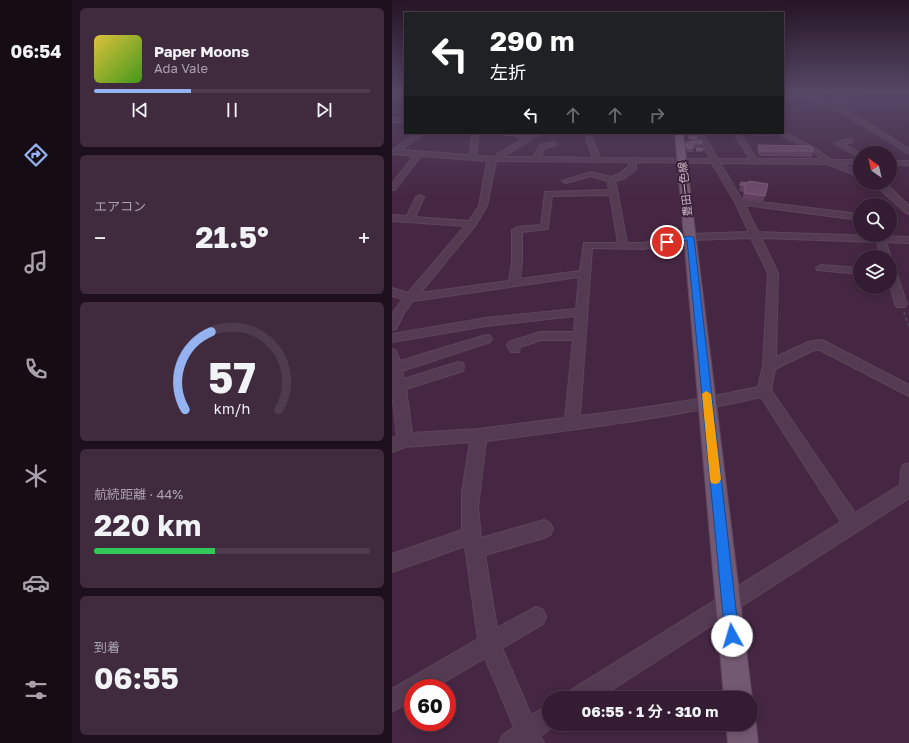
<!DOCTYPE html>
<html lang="ja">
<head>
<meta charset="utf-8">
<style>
	:root { --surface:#341d32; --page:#3f2a3e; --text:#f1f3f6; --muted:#a9a2ac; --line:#4e3b4d; --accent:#95b2f1 }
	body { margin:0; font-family:"Golos Text","Noto Sans JP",sans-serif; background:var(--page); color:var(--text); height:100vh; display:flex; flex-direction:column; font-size:15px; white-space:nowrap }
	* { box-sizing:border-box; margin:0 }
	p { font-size:13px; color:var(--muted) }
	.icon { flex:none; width:22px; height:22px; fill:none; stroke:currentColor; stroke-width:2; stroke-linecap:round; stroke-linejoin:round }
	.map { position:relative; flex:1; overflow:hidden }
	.drawer { display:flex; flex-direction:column; gap:8px; padding:8px; background:#1d101c; width:320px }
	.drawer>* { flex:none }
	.guide { position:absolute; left:12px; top:12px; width:380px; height:122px; border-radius:0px; box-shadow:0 2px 10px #0003,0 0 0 1px var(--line); background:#202124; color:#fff; overflow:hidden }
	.needle { width:26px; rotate:326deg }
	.controls { position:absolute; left:461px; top:146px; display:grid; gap:8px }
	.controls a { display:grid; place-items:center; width:44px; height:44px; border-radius:50%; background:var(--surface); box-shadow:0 2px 10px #0003,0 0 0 1px var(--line); font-size:20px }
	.speed { position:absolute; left:12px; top:679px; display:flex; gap:8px; font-size:20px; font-weight:700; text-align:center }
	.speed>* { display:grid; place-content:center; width:52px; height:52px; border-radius:50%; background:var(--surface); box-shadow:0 2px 10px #0003,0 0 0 1px var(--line); line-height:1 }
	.speed .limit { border:6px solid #d22; background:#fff; color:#111 }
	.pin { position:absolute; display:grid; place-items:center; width:34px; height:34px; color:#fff; margin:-17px; border:2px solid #fff; border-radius:50%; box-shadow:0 1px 4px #0007 }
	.me { position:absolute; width:44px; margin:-22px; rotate:354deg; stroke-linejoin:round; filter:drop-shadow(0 0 3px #0008) }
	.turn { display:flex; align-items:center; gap:14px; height:84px; padding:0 20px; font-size:18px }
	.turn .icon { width:52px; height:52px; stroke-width:2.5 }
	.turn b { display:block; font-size:28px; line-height:34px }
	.lanes { display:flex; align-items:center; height:38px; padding:0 20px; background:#0003; justify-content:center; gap:20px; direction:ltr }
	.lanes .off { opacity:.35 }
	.big { font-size:30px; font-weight:700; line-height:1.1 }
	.drawer .tile { flex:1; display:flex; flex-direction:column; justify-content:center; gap:6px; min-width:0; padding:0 14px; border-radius:6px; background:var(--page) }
	.drawer .dial { align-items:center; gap:0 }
	.dial svg { height:104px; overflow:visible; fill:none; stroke:var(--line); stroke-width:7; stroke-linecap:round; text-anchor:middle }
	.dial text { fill:var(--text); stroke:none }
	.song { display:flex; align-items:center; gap:12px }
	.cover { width:48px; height:48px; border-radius:6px; background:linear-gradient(135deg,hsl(50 70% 55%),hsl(100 70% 35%)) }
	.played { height:4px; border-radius:2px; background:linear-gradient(90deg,var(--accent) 35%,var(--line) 35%) }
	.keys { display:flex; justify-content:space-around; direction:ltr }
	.heat { display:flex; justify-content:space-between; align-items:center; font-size:22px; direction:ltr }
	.charge { height:6px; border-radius:3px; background:linear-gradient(90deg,#34c759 44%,var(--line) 0) }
	.trip { position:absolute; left:150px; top:691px; width:216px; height:40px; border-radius:20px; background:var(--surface); box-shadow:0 2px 10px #0003,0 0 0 1px var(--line); font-weight:700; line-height:40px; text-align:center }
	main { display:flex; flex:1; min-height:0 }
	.dock { display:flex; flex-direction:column; width:72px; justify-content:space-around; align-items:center; background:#150c14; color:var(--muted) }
	.dock .icon { width:28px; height:28px }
	.dock .current { color:var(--accent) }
	.dock b { font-size:18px; color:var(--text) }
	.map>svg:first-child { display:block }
	.green { fill:#3a2946 }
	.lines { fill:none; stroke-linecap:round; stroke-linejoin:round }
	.minor-casing { stroke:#5e455b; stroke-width:2 }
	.major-casing { stroke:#5e455b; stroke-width:2 }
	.path { stroke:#52425d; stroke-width:2; stroke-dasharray:3 3; stroke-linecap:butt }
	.minor { fill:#543b52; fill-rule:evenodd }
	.major { fill:#745972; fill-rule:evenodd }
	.wall { fill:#613e5f }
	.shaded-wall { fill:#512f4f }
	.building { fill:#6d4b6b; stroke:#7c5d7a }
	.route { fill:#1a73e8; stroke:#114b97 }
	.slow { fill:#f59e0b }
	.labels { text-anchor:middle; stroke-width:4; stroke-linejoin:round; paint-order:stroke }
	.street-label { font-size:11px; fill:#ceb9cb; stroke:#3a2038 }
</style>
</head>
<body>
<main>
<nav class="dock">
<b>06:54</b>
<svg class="icon current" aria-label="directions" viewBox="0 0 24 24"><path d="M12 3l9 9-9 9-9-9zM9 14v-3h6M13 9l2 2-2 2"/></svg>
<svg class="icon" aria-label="music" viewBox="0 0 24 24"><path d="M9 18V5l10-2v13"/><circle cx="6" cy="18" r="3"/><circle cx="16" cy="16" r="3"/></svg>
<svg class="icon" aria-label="phone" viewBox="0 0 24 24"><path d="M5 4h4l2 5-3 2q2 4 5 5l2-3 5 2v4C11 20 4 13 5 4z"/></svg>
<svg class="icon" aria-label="climate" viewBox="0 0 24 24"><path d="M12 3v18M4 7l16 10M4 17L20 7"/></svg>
<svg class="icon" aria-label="car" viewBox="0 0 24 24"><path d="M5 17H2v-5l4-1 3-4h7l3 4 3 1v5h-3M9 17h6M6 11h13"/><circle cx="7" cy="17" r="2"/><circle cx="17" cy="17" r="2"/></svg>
<svg class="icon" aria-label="filters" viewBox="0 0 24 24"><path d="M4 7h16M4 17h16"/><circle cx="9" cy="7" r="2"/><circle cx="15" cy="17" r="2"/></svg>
</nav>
<section class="drawer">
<div class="tile">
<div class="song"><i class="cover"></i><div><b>Paper Moons</b><p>Ada Vale</p></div></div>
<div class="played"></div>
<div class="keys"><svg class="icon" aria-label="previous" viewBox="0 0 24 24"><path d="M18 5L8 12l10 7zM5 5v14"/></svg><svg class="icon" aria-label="pause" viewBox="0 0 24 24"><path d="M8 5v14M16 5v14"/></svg><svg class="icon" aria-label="next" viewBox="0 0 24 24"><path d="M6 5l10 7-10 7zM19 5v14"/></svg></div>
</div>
<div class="tile"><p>エアコン</p>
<div class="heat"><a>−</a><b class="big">21.5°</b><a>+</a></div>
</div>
<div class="tile dial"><svg viewBox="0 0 100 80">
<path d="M14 69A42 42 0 1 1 86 69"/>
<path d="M14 69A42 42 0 0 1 34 9" stroke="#95b2f1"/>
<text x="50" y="56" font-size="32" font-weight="700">57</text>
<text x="50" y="72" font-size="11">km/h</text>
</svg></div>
<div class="tile"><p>航続距離 · 44%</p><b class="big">220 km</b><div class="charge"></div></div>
<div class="tile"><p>到着</p><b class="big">06:55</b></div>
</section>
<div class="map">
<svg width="517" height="743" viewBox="0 0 517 743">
	<rect width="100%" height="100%" fill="#452743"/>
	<path class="green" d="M13 92V128L0 127V98Z"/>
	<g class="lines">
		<defs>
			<path id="minor" d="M13 92V96L0 102V98Z
				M399 92C433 92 488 131 517 149V154L447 111Z
				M0 118H13V122H0Z
				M391 132 424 149 439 160H468V164H449L468 172V177L436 164 328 163 350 200 468 214V220L353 205 366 232 517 237V243L494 242 499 257 498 258 489 257 485 242 369 238 386 273 384 357 416 342 430 340 517 385V396L428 350H422L383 369 379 390 463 513 508 485 509 470 511 465 517 463V498L207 698H176L179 690 449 522 369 397C278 418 186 429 94 441L86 507 89 538 152 520 158 523 161 529 158 535 152 538 93 555 105 628 144 607 151 610 154 617 151 624 110 648 139 715 157 705V724H165L148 736 152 743H107L111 735 122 727 93 658 42 688H21V700L0 712V689L86 639 73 546 0 572V554L70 530V492L78 442 13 447 0 452V438L5 436 0 393V349L4 351 8 361 94 335 98 336 100 339 98 342 10 371 12 379 66 362 71 363 72 367 71 371 14 389 20 433 87 429 173 418 181 340H149L128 347 127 352H119L115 345 117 342 148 332H182L183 316 94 326 0 342V334L94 318 184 309 187 277 21 301 12 313 4 329 0 330V314L11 299 0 296V288L16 293 73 226 0 221V215L15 216 24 197 28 195 32 197 23 217 77 221 87 206 95 161 29 156 3 190H0V183L22 156 0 154V150L25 133H32L9 150 77 155 81 133H87L84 156 101 157 131 139 121 135H112L111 133H128L136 137 142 133H150L111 157H141L148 145 162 142 165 144 164 145 153 148 148 157 201 158 194 138 197 136 200 138 208 158 318 159 305 133H311L325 159H358L344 137 347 135 349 136 365 159H430L420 151 386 133H391ZM104 161 237 162V166L227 174 219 177 199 172 170 181 174 183 199 176 218 182 216 184 217 190 153 192 149 225 125 227 120 230V261L117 281 28 293 83 226 95 206ZM244 162 320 163 343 202 357 232 298 234 251 243H235L224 184 221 182 233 178 244 169ZM218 195 226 243H192L188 271 128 279 130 261V232L156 229 160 196ZM359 238 376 273 371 366 366 387C307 400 248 409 188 416L200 248 251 249 298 240Z
				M458 139 461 141 460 142 452 144 468 153V158L442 143Z
				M498 161H517V165H498Z
				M481 183 494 184 517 206V214L514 213Z
				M429 265 468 268V274L425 270 424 268Z
				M498 266 503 269 515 304 513 307H505L503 304 498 286Z"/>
			<path id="major" d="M283 133H291L360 698 359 701V698H332Z
				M359 713 364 724 366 743H336L334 724H359Z"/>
		</defs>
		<use href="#minor" class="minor-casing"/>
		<use href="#major" class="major-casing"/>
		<path class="path" d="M512 312 517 327"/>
		<use href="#minor" class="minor"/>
		<use href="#major" class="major"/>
	</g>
	<path class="wall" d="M421 92H447L426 98 420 96Z
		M442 96H480L447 105 440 103Z
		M330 133H381L380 136 330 134Z
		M297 136 305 138V140H297Z
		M294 142 310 143 309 146 301 147V152H295L294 146Z
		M366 145 422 151 420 157 367 156 365 151Z
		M304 148 311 150V152H304Z
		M349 182 375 190 371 202 350 199 352 192 347 191Z"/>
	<path class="shaded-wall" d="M428 92H447L426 98Z
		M471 92H482L480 96 447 105 449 98Z
		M411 96 410 100 391 104V101Z"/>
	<path class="building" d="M455 92H471L449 98 442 96Z
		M405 94 411 96 391 101V97Z
		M297 136H305V138H297Z
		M309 140 310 143H300L302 148H295L294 142Z
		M366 145 419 146 422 151H368Z
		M304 148H310L311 150H305Z
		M357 181 376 184 373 196 352 193 354 185H348L349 182 356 183Z"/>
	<linearGradient id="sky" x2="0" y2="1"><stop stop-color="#261525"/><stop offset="0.47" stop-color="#564766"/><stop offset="1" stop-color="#564766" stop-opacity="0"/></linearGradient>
	<rect width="517" height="196" fill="url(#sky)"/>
	<path class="route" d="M298 236 302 238 347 636 345 641 340 643 335 641 333 636 295 240 275 244 271 242Z"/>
	<path class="slow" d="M314 391 319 394 329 479 327 483 323 484 319 483 318 479 310 394Z"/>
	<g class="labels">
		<g class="street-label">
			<text transform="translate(293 189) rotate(-96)" y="4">豊田一色線</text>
		</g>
	</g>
</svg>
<div class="controls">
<a><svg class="needle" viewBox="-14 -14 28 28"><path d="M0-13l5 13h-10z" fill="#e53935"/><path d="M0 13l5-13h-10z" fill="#a9a2ac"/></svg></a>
<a><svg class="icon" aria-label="search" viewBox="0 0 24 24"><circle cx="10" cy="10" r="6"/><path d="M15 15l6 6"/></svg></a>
<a><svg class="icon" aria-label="layers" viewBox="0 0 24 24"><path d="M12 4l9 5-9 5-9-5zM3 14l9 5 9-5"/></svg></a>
</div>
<div class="speed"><div class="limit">60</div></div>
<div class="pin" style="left:275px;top:242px;background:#d93025"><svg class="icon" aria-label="arrive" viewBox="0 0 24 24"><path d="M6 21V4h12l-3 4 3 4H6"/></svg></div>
<svg class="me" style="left:340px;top:636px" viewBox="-20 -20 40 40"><circle r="19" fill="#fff"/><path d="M0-13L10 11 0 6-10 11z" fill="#1a73e8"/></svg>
<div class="trip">06:55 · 1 分 · 310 m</div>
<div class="guide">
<div class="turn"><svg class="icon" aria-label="left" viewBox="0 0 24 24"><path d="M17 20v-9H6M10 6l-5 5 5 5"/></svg><div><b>290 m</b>左折</div></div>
<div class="lanes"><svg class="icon" aria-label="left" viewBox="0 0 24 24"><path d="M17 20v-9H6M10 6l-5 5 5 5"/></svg><svg class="icon off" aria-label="ahead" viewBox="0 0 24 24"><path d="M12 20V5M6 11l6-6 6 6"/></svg><svg class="icon off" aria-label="ahead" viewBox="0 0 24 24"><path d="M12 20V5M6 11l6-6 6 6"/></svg><svg class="icon off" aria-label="right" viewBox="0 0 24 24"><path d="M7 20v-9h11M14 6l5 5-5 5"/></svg></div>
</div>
</div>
</main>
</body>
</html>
